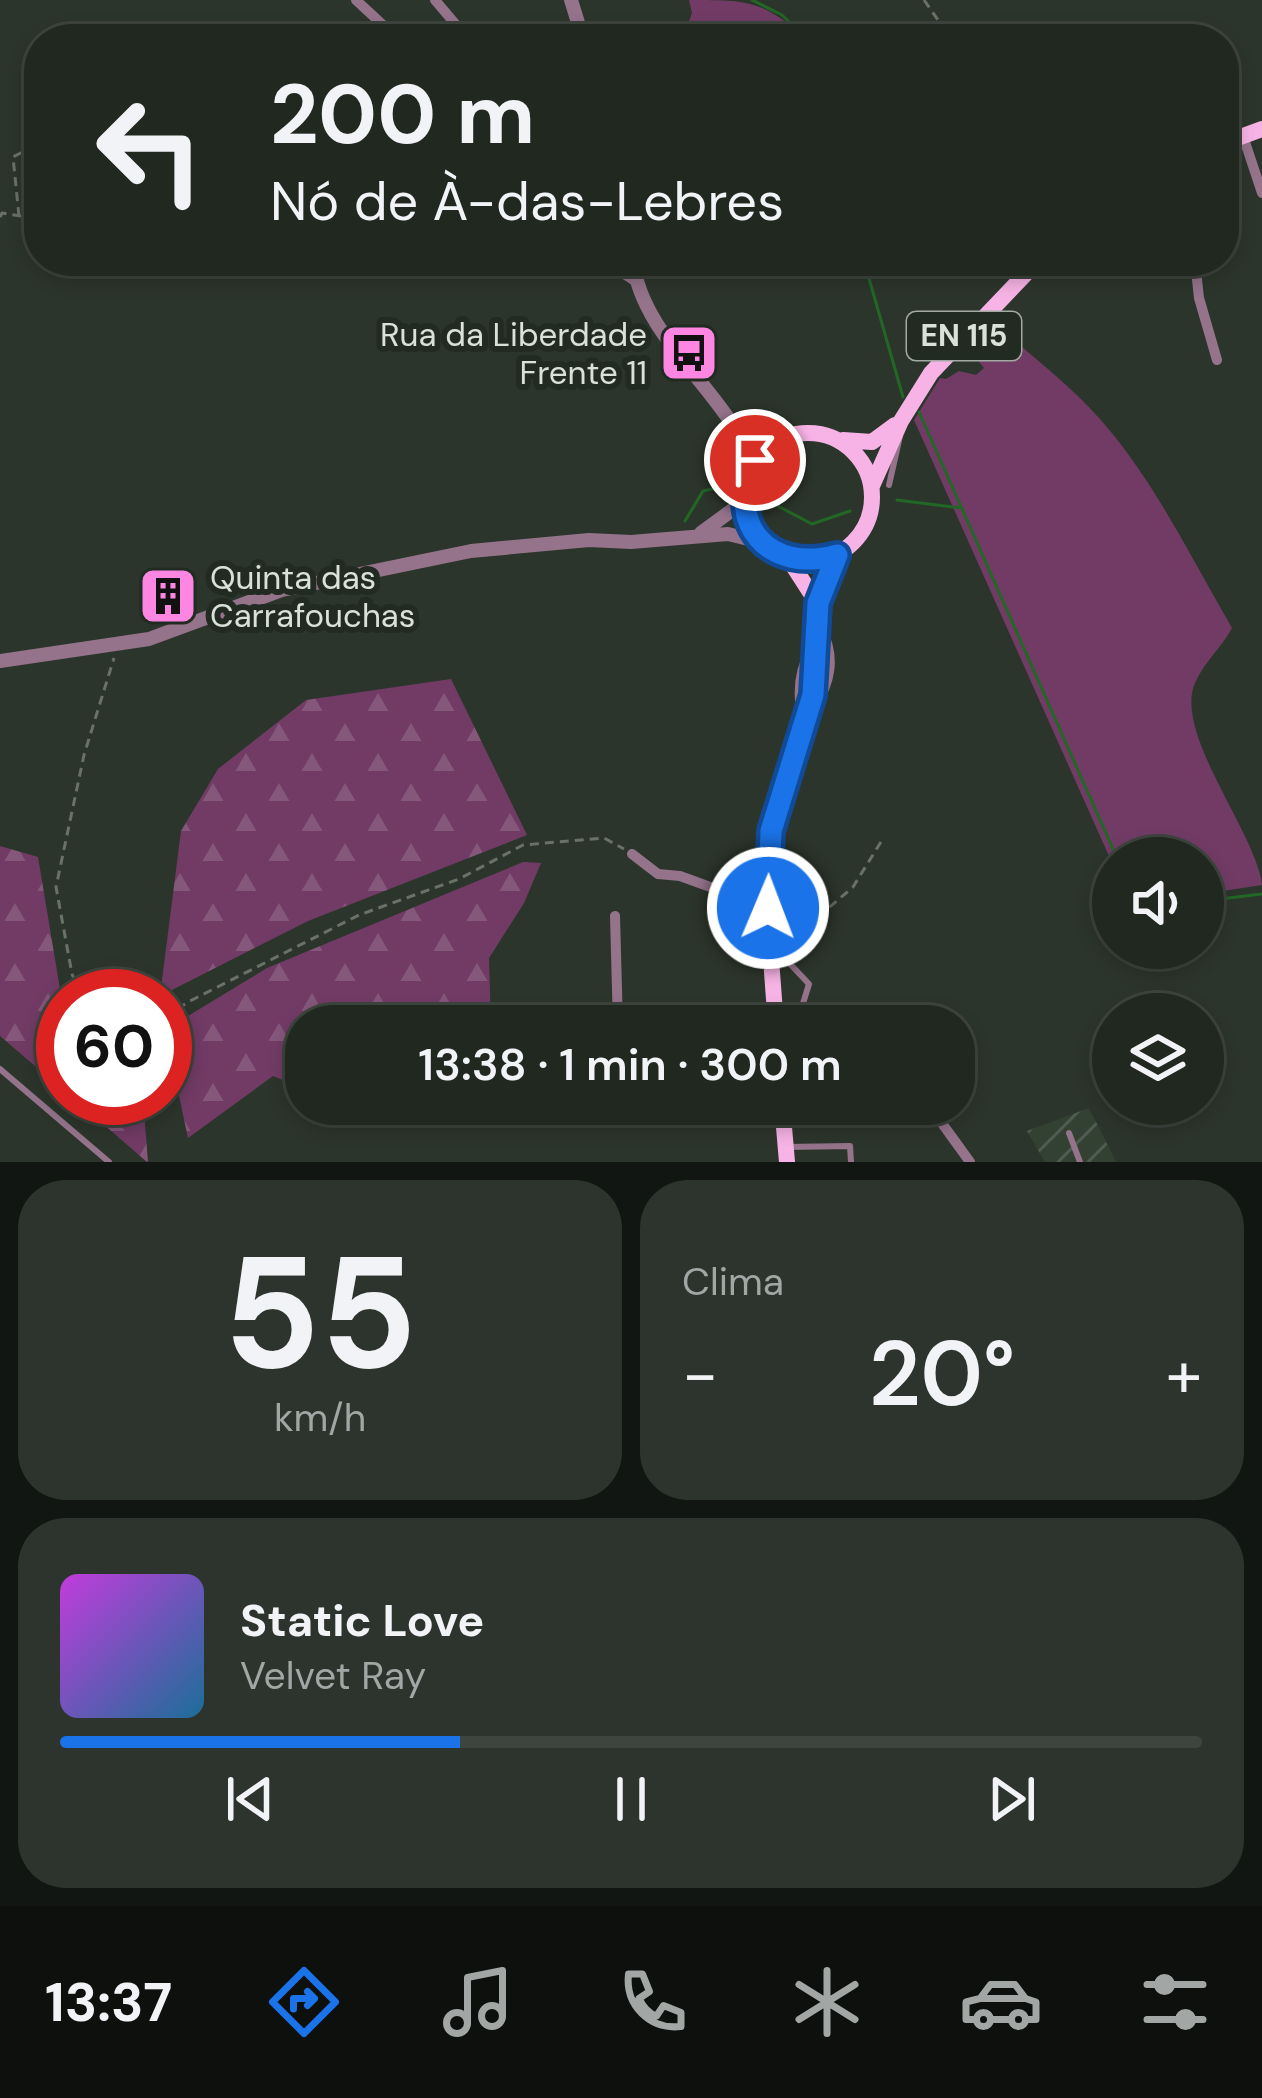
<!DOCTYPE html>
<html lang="pt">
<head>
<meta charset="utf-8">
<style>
	:root { --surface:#212820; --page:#2d342d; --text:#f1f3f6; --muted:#a2a6a5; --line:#3e443e; --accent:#1a73e8 }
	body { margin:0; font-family:"DM Sans",sans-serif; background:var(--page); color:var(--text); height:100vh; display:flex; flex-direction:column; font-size:45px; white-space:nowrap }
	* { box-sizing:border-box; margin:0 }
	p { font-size:39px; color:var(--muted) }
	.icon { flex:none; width:66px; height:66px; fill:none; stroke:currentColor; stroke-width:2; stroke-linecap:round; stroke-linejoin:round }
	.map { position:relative; height:1162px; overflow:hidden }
	.drawer { display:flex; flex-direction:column; gap:18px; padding:18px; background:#121612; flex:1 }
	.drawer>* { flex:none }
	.hud { position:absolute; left:24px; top:24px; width:1215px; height:252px; border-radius:48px; box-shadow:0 6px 18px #0003,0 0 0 3px var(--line); background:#212820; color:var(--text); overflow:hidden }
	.buttons { position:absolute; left:1092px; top:837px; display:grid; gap:24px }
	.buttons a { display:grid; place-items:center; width:132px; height:132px; border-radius:50%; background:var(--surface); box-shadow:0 6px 18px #0003,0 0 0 3px var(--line); font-size:60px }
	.speed { position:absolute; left:36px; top:969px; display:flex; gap:24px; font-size:60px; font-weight:700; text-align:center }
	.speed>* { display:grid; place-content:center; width:156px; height:156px; border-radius:50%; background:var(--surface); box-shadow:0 6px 18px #0003,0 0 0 3px var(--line); line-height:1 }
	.speed .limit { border:18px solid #d22; background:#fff; color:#111 }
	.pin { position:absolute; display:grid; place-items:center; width:102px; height:102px; color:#fff; margin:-51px; border:6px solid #fff; border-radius:50%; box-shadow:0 3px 12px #0007 }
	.me { position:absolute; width:132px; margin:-66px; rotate:1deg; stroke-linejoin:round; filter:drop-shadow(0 0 9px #0008) }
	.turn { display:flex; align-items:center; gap:42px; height:252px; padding:0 48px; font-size:54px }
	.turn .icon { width:156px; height:156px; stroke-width:2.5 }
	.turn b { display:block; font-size:84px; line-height:102px }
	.big { font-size:90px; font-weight:600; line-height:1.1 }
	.drawer .widget { flex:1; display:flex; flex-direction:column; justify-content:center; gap:18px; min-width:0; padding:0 42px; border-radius:48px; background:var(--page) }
	.drawer .dial { align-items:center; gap:0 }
	.dial b { font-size:156px; line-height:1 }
	.song { display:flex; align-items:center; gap:36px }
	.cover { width:144px; height:144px; border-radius:18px; background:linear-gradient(135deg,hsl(290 70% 55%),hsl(200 70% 35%)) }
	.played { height:12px; border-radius:6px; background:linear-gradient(90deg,var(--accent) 35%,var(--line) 35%) }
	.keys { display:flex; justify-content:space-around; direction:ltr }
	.heat { display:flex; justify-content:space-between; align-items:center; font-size:66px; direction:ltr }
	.drawer .tiles { flex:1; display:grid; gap:18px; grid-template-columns:1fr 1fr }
	.widget:last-child { grid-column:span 2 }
	.trip { position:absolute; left:285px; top:1005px; width:690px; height:120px; border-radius:48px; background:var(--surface); box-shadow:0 6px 18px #0003,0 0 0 3px var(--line); font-weight:600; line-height:120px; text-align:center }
	.tab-bar { display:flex; height:192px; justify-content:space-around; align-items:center; background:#0d100d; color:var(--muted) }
	.tab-bar .icon { width:84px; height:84px }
	.tab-bar .on { color:var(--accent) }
	.tab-bar b { font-size:54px; color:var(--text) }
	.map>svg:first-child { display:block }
	.industrial { fill:url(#industrial-furrows) }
	.green { fill:#713b65 }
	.forest { fill:url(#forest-firs) }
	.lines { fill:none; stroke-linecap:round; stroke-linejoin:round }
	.stream { stroke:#226726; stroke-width:3 }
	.path { stroke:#697168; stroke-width:3; stroke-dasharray:9 6; stroke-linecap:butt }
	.service { stroke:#94738b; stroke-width:6 }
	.minor { stroke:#94738b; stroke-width:10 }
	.tertiary { stroke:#94738b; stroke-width:14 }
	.primary { stroke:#f7b3e5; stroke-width:16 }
	.route-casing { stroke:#114b97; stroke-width:30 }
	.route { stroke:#1a73e8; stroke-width:21 }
	.labels { text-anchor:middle; stroke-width:12; stroke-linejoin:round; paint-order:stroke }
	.shield { fill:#222b22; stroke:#a3aaa3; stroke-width:3 }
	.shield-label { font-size:30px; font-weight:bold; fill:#dae0da }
	.poi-label { font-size:33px; fill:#dae0da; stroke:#222b22; text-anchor:end }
</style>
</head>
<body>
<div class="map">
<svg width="1262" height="1162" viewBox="0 0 1262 1162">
	<defs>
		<pattern id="industrial-furrows" width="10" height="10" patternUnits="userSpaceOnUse" patternTransform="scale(3)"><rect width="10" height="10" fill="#334133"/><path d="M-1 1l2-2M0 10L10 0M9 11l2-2" fill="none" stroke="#505c50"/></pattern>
		<pattern id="forest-firs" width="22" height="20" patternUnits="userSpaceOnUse" patternTransform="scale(3)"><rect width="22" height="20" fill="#713b65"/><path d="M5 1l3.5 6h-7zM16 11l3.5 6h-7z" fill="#85577a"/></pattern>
	</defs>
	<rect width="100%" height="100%" fill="#2c352b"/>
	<path class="industrial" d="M1089 1108 1116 1162H1045L1027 1131Z"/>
	<path class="green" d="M689 0C748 0 762 0 807 39H674L671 29 689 21 692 13Z
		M996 325C1035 359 1078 391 1111 432 1160 492 1193 561 1232 628 1222 647 1204 662 1195 683 1173 733 1257 834 1262 885L1203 894V858H1113V865L914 420 940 378 946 379 959 371 976 375 984 368 971 352Z"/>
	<path class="forest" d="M451 679 527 835 308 921 160 996 181 831 218 769 306 700Z
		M0 846 38 857 63 1007V1090L0 1036Z
		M523 862 541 863 524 903 489 958 491 1026H306V1089L273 1076 188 1138 165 1030 267 968Z
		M73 1098H143L148 1162H147Z"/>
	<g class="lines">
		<path class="stream" d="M752 0 782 15 807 39
			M864 261 903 397
			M919 412 1117 858
			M897 500 961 508
			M772 503 812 524 850 511
			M685 521 703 491 726 486 714 461 720 435
			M1203 901 1262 894"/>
		<path class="path" d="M924 0 938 20 962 39
			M19 216 13 157 36 145
			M0 217 2 213 39 219
			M781 916 804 929 853 887 884 837
			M81 996 72 974 56 887 84 755 114 658
			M165 1017 188 1002 359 915 459 879 523 845 604 838 624 849"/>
		<path class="service" d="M889 485 900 436
			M815 710C833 683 838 657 823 628
			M800 715C795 691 798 668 810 647
			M776 949 809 984 796 1026
			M0 1069 109 1162
			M1069 1133 1080 1162
			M786 1147 850 1146 851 1162"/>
		<path class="minor" d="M356 0 398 39
			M435 0 468 39
			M1243 136 1262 193
			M604 261 635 281
			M1195 261 1199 298 1217 360
			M632 854 658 874 680 876 768 908
			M615 916 618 1026
			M928 1104 970 1162"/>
		<path class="tertiary" d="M571 0 583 39
			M633 261C640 324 699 373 732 424 742 439 743 462 746 480
			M735 428 751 436 781 439
			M701 533 743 502
			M0 661 149 639 282 590 471 551 589 540 631 542 728 534 761 542"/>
		<path class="primary" d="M1224 143 1262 129
			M744 497a64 64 0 1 1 128 0a64 64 0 1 1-128 0Z
			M843 440 872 442 895 425
			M872 486 901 421 931 373 1038 261
			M788 558 817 603
			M776 1026 766 891 768 852 813 695 817 672V603L837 555
			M782 1104 787 1162"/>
	</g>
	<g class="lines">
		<defs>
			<path id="route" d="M755 460C724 524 769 574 837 555L818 603 813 695 771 831 768 908"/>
		</defs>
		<use href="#route" class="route-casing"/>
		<use href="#route" class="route"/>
	</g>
	<defs>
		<symbol id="bus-square" viewBox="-11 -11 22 22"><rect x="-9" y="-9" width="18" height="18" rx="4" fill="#fd86e2" stroke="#222b22"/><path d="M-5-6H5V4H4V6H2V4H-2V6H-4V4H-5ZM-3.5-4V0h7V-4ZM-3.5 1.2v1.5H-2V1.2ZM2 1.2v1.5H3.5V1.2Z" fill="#111"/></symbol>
		<symbol id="building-square" viewBox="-11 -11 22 22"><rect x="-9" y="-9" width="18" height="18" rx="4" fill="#fd86e2" stroke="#222b22"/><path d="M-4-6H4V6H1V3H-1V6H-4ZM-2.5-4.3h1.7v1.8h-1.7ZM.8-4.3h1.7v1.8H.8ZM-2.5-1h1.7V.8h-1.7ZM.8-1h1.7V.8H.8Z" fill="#111"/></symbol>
	</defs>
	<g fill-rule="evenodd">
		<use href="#bus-square" x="656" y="320" width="66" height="66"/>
		<use href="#building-square" x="135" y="563" width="66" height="66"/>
	</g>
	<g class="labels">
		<rect class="shield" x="907" y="312" width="114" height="48" rx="9"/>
		<g class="shield-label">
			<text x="964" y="346">EN 115</text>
		</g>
		<g class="poi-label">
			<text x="647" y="346">Rua da Liberdade<tspan x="647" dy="38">Frente 11</tspan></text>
			<text x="210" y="589" text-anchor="start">Quinta das<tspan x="210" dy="38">Carrafouchas</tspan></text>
		</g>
	</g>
</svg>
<div class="buttons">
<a><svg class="icon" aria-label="sound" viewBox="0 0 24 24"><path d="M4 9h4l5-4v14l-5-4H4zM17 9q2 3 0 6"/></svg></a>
<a><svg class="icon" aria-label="layers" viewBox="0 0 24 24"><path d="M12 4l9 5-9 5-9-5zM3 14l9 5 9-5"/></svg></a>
</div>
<div class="speed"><div class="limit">60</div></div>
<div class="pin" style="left:755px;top:460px;background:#d93025"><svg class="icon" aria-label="arrive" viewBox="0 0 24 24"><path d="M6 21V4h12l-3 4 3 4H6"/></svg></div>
<svg class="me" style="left:768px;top:908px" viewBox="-20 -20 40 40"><circle r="17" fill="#1a73e8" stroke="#fff" stroke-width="3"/><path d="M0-11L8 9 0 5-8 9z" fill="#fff"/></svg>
<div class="trip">13:38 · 1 min · 300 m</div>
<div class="hud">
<div class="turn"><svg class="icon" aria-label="left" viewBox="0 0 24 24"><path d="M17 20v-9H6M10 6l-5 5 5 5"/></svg><div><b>200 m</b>Nó de À-das-Lebres</div></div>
</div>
</div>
<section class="drawer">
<div class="tiles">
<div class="widget dial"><b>55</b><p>km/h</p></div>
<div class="widget"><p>Clima</p>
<div class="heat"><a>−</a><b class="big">20°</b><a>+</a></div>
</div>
<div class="widget">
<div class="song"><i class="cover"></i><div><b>Static Love</b><p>Velvet Ray</p></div></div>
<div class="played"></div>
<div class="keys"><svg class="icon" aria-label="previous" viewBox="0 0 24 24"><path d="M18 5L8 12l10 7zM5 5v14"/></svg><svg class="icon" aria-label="pause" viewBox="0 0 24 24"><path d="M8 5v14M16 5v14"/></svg><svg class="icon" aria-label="next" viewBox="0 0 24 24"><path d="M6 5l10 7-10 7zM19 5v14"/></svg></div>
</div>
</div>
</section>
<nav class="tab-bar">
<b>13:37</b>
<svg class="icon on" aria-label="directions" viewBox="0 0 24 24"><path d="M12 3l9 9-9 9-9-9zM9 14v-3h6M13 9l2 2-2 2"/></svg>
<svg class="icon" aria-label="music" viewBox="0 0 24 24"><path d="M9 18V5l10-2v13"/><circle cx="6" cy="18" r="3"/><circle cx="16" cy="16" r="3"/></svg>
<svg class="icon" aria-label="phone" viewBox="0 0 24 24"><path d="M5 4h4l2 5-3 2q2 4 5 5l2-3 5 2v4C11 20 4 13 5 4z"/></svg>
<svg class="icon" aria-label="climate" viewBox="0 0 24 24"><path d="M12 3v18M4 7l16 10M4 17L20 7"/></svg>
<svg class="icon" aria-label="car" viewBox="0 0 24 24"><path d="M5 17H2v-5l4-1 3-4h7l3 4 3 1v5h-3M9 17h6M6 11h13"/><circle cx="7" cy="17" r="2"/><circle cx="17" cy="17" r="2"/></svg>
<svg class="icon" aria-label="filters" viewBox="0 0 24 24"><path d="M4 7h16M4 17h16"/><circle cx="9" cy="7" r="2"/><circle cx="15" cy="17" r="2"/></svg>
</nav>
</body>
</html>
